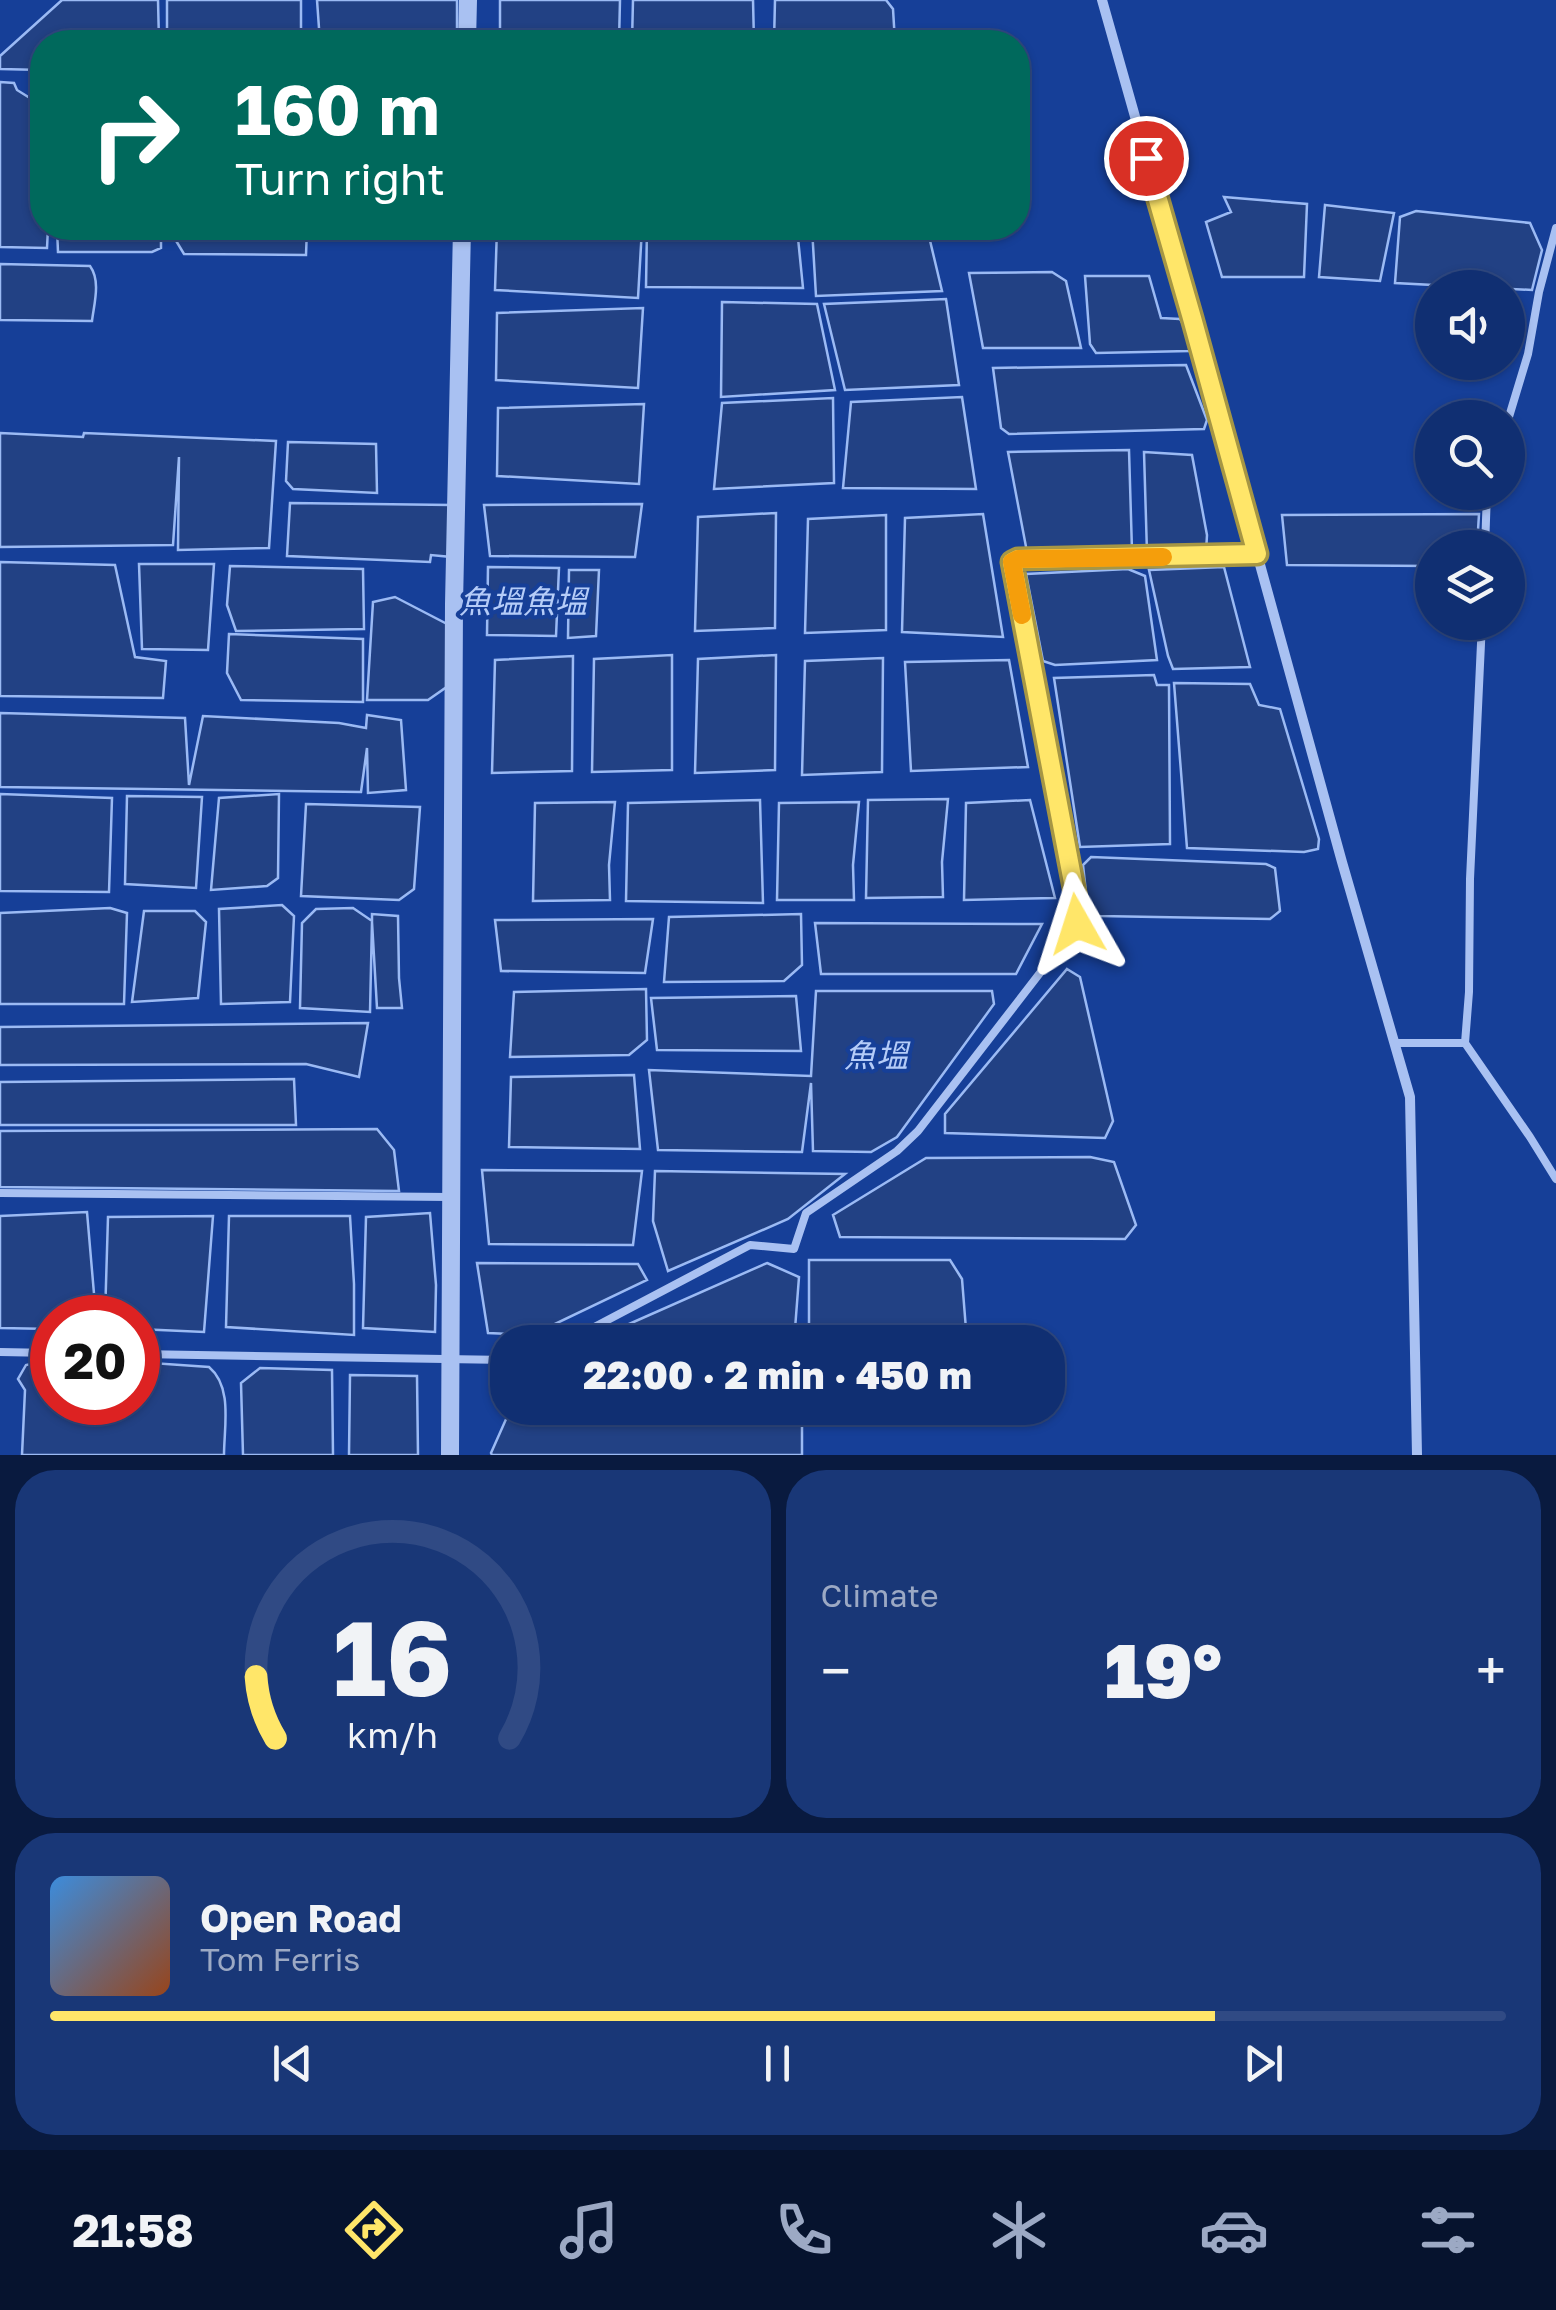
<!DOCTYPE html>
<html lang="en">
<head>
<meta charset="utf-8">
<style>
	:root { --surface:#102f72; --page:#193777; --text:#f1f3f6; --muted:#9ca9c4; --line:#304a84; --accent:#ffe669 }
	body { margin:0; font-family:"Golos Text","Noto Sans TC",sans-serif; background:var(--page); color:var(--text); height:100vh; display:flex; flex-direction:column; font-size:38px; white-space:nowrap }
	* { box-sizing:border-box; margin:0 }
	p { font-size:32px; color:var(--muted) }
	.icon { flex:none; width:55px; height:55px; fill:none; stroke:currentColor; stroke-width:2; stroke-linecap:round; stroke-linejoin:round }
	.map { position:relative; height:1455px; overflow:hidden }
	.side { display:flex; flex-direction:column; gap:15px; padding:15px; background:#091a3f; flex:1 }
	.side>* { flex:none }
	.banner { position:absolute; left:30px; top:30px; width:1000px; height:210px; border-radius:40px; box-shadow:0 2px 8px #0004,0 0 0 2px var(--line); background:#00695c; color:#fff; overflow:hidden }
	.fabs { position:absolute; left:1415px; top:270px; display:grid; gap:20px }
	.fabs a { display:grid; place-items:center; width:110px; height:110px; border-radius:50%; background:var(--surface); box-shadow:0 2px 8px #0004,0 0 0 2px var(--line); font-size:50px }
	.speed { position:absolute; left:30px; top:1295px; display:flex; gap:20px; font-size:50px; font-weight:700; text-align:center }
	.speed>* { display:grid; place-content:center; width:130px; height:130px; border-radius:50%; background:var(--surface); box-shadow:0 2px 8px #0004,0 0 0 2px var(--line); line-height:1 }
	.speed .limit { border:15px solid #d22; background:#fff; color:#111 }
	.pin { position:absolute; display:grid; place-items:center; width:85px; height:85px; color:#fff; margin:-42px; border:5px solid #fff; border-radius:50%; box-shadow:0 2px 10px #0007 }
	.me { position:absolute; width:110px; margin:-55px; rotate:354deg; stroke-linejoin:round; filter:drop-shadow(0 0 8px #0008) }
	.turn { display:flex; align-items:center; gap:35px; height:210px; padding:0 40px; font-size:45px }
	.turn .icon { width:130px; height:130px; stroke-width:2.5 }
	.turn b { display:block; font-size:70px; line-height:85px }
	.big { font-size:75px; font-weight:800; line-height:1.1 }
	.side .widget { flex:1; display:flex; flex-direction:column; justify-content:center; gap:15px; min-width:0; padding:0 35px; border-radius:40px; background:var(--page) }
	.side .dial { align-items:center; gap:0 }
	.dial svg { height:260px; overflow:visible; fill:none; stroke:var(--line); stroke-width:7; stroke-linecap:round; text-anchor:middle }
	.dial text { fill:var(--text); stroke:none }
	.song { display:flex; align-items:center; gap:30px }
	.cover { width:120px; height:120px; border-radius:15px; background:linear-gradient(135deg,hsl(210 70% 55%),hsl(20 70% 35%)) }
	.played { height:10px; border-radius:5px; background:linear-gradient(90deg,var(--accent) 80%,var(--line) 80%) }
	.keys { display:flex; justify-content:space-around; direction:ltr }
	.heat { display:flex; justify-content:space-between; align-items:center; font-size:55px; direction:ltr }
	.side .tiles { flex:1; display:grid; gap:15px; grid-template-columns:1fr 1fr }
	.widget:last-child { grid-column:span 2 }
	.trip { position:absolute; left:490px; top:1325px; width:575px; height:100px; border-radius:40px; background:var(--surface); box-shadow:0 2px 8px #0004,0 0 0 2px var(--line); font-weight:800; line-height:100px; text-align:center }
	.tabs { display:flex; height:160px; justify-content:space-around; align-items:center; background:#06132e; color:var(--muted) }
	.tabs .icon { width:70px; height:70px }
	.tabs .current { color:var(--accent) }
	.tabs b { font-size:45px; color:var(--text) }
	.map>svg:first-child { display:block }
	.water { fill:#224184; stroke:#9bbaf4; stroke-width:2.5 }
	.lines { fill:none; stroke-linecap:round; stroke-linejoin:round }
	.service { stroke:#a9c1f2; stroke-width:8 }
	.minor { stroke:#a9c1f2; stroke-width:10 }
	.tertiary { stroke:#a9c1f2; stroke-width:18 }
	.route-casing { stroke:#a69644; stroke-width:25 }
	.route { stroke:#ffe669; stroke-width:18 }
	.slow { stroke:#f59e0b; stroke-width:18 }
	.labels { text-anchor:middle; stroke-width:8; stroke-linejoin:round; paint-order:stroke }
	.water-label { font-size:32px; font-style:italic; fill:#b5ccf8; stroke:#163f98 }
</style>
</head>
<body>
<div class="map">
<svg width="1556" height="1455" viewBox="0 0 1556 1455">
	<rect width="100%" height="100%" fill="#163f98"/>
	<path class="water" d="M62 0H158L159 42H42V70L0 69V56Z
		M167 0H301V42H175L167 28Z
		M317 0H457V42H320Z
		M500 0H620L619 42H500Z
		M633 0H753L754 42H632Z
		M775 0H886L893 9 895 42H774Z
		M0 82 14 83 17 90 30 98 42 99V163H33L34 174 41 175 42 179V228H48L47 248 0 247Z
		M1224 197 1307 204 1304 277H1222L1206 222 1231 212Z
		M1325 205 1394 213 1380 281 1319 277Z
		M1416 211 1530 223 1542 250 1532 290 1395 283 1400 217Z
		M57 228H161V248L152 252H58Z
		M174 228H307L306 255 184 254 175 239Z
		M497 228H642L638 298 495 290Z
		M647 228H797L803 288 646 287Z
		M812 228H927L942 291 816 296Z
		M0 264 90 266C101 281 94 304 92 321L0 320Z
		M1052 272 1066 281 1081 348H983L969 273Z
		M1085 276H1149L1161 318 1180 319 1193 341 1189 351 1096 353 1090 344Z
		M946 299 959 385 845 390 824 304Z
		M722 302 817 304 835 390 721 397Z
		M643 308 638 388 496 380 497 313Z
		M1186 365 1207 420 1204 429 1009 434 1001 428 993 368Z
		M962 397 976 489 843 488 851 402Z
		M833 398 834 483 714 489 722 403Z
		M644 404 639 484 497 476 498 408Z
		M0 433 83 437 84 433 276 441 269 548 178 550 179 457 173 545 0 547Z
		M288 442 376 444 377 493 293 489 286 481Z
		M1129 450 1132 551 1027 552 1008 452Z
		M1144 452 1192 455 1207 535 1206 552 1147 553Z
		M290 503 451 505 452 557 431 555 430 562 287 556Z
		M642 504 635 557 490 556 484 505Z
		M776 513 775 628 695 631 698 517Z
		M983 514 1003 637 902 632 905 518Z
		M1479 514 1477 547 1432 548V566L1287 565 1282 515Z
		M886 515V630L805 633 808 519Z
		M0 562 115 565 135 657 166 661 163 698 0 696Z
		M139 564H214L208 650 142 649Z
		M230 566 363 569 364 629 236 631 227 605Z
		M488 567 559 568 556 636 487 635Z
		M1224 567 1250 667 1173 669 1168 656 1149 570Z
		M1128 569 1145 576 1157 660 1055 665 1043 661 1026 574Z
		M569 570H599L596 636 568 638Z
		M395 597 447 624 448 686 428 700H367L373 602Z
		M229 634 363 639V702L241 700 227 673Z
		M672 655V770L592 772 594 659Z
		M776 655 775 770 695 773 698 659Z
		M573 656 572 771 492 773 495 660Z
		M883 658 882 772 802 775 805 661Z
		M1009 660 1028 767 911 771 905 662Z
		M1154 675 1157 685H1169L1170 844 1080 847 1054 678Z
		M1174 683 1250 684 1259 705 1280 709 1319 839 1318 849 1304 852 1187 848Z
		M0 713 185 718 189 785 203 716 339 723 366 728 367 715 401 720 406 790 368 793 367 748 361 792 0 787Z
		M0 794 112 798 109 892 0 891Z
		M279 794 278 878 267 886 211 890 219 798Z
		M127 796 202 797 196 888 125 884Z
		M948 799 942 862 943 897 866 898 868 800Z
		M760 800 763 903 626 901 628 803Z
		M1030 800 1055 898 964 900 966 803Z
		M615 802 609 865 610 900 533 901 535 803Z
		M859 802 853 865 854 900H777L779 803Z
		M306 804 420 807 414 889 399 900 301 896Z
		M1091 857 1266 864 1275 868 1280 911 1270 919 1099 916 1088 911 1083 865Z
		M282 905 294 916 290 1002 221 1004 219 909Z
		M110 908 127 913 124 1004H0V913Z
		M353 908 372 921V914L398 916 399 978 402 1008H377L372 922 370 1012 300 1008 302 923 316 909Z
		M144 911H195L206 922 198 998 132 1002Z
		M801 914 802 965 784 981 664 982 669 917Z
		M653 919 645 973 501 971 495 920Z
		M815 923 1042 924 1016 974H821Z
		M1067 969 1080 977 1113 1121 1105 1138 945 1133V1114Z
		M646 989 647 1040 629 1055 510 1057 514 992Z
		M816 991H992L994 1004 897 1137 871 1152 813 1151 811 1083 802 1152 658 1150 649 1070 811 1076Z
		M796 996 801 1051 657 1050 651 998Z
		M368 1023 359 1077 306 1064 0 1065V1027Z
		M634 1075 640 1149 509 1147 511 1077Z
		M294 1079 296 1125H0V1082Z
		M377 1129 394 1150 399 1191 0 1187V1131Z
		M1090 1157 1114 1162 1136 1225 1125 1239 840 1237 833 1215 926 1158Z
		M482 1170 642 1171 633 1245 489 1244Z
		M655 1171 845 1174 788 1219 668 1271 653 1221Z
		M87 1212 96 1317 52 1318V1329L0 1328V1216Z
		M430 1213 436 1285 435 1332 363 1328 366 1217Z
		M213 1216 204 1332 138 1329V1318L105 1317 108 1217Z
		M229 1216H350L354 1284V1335L226 1327Z
		M809 1260H950L962 1279 967 1342H809Z
		M477 1263 638 1264 647 1280 532 1335 488 1333Z
		M767 1263 799 1277 794 1342H622L629 1324Z
		M52 1359V1402H138V1362L209 1367C233 1387 224 1427 224 1455H22L25 1390 18 1379 26 1365Z
		M260 1368 332 1370 333 1455H243L241 1383Z
		M350 1375 417 1376 418 1455H349Z
		M511 1408H802V1455H492L491 1453Z"/>
	<g class="lines">
		<path class="service" d="M1508 420 1528 354 1539 292 1556 228
			M1485 548 1487 492
			M1394 1043H1465L1469 992 1470 879 1482 622
			M1465 1043 1530 1137 1556 1179
			M0 1193 450 1197
			M558 1342 583 1333 750 1245 794 1249 806 1213 897 1151 918 1131 1077 925 1079 914 1012 562 1018 559 1257 554
			M0 1352 52 1353
			M138 1354 508 1360"/>
		<path class="minor" d="M1102 0 1192 318 1342 862 1410 1097 1417 1455"/>
		<path class="tertiary" d="M467 42 468 0
			M450 1455 454 604 462 228"/>
	</g>
	<g class="lines">
		<defs>
			<path id="route" d="M1077 924 1079 914 1012 562 1018 559 1257 554 1192 318 1146 158"/>
		</defs>
		<use href="#route" class="route-casing"/>
		<use href="#route" class="route"/>
		<path class="slow" d="M1022 615 1012 562 1018 559 1163 557"/>
	</g>
	<g class="labels">
		<g class="water-label">
			<text x="523" y="613">魚塭魚塭</text>
			<text x="876" y="1067">魚塭</text>
		</g>
	</g>
</svg>
<div class="fabs">
<a><svg class="icon" aria-label="sound" viewBox="0 0 24 24"><path d="M4 9h4l5-4v14l-5-4H4zM17 9q2 3 0 6"/></svg></a>
<a><svg class="icon" aria-label="search" viewBox="0 0 24 24"><circle cx="10" cy="10" r="6"/><path d="M15 15l6 6"/></svg></a>
<a><svg class="icon" aria-label="layers" viewBox="0 0 24 24"><path d="M12 4l9 5-9 5-9-5zM3 14l9 5 9-5"/></svg></a>
</div>
<div class="speed"><div class="limit">20</div></div>
<div class="pin" style="left:1146px;top:158px;background:#d93025"><svg class="icon" aria-label="arrive" viewBox="0 0 24 24"><path d="M6 21V4h12l-3 4 3 4H6"/></svg></div>
<svg class="me" style="left:1077px;top:924px" viewBox="-20 -20 40 40"><path d="M0-17L14 15 0 8-14 15z" fill="#ffe669" stroke="#fff" stroke-width="4"/></svg>
<div class="trip">22:00 · 2 min · 450 m</div>
<div class="banner">
<div class="turn"><svg class="icon" aria-label="right" viewBox="0 0 24 24"><path d="M7 20v-9h11M14 6l5 5-5 5"/></svg><div><b>160 m</b>Turn right</div></div>
</div>
</div>
<section class="side">
<div class="tiles">
<div class="widget dial"><svg viewBox="0 0 100 80">
<path d="M14 69A42 42 0 1 1 86 69"/>
<path d="M14 69A42 42 0 0 1 8 50" stroke="#ffe669"/>
<text x="50" y="56" font-size="32" font-weight="700">16</text>
<text x="50" y="72" font-size="11">km/h</text>
</svg></div>
<div class="widget"><p>Climate</p>
<div class="heat"><a>−</a><b class="big">19°</b><a>+</a></div>
</div>
<div class="widget">
<div class="song"><i class="cover"></i><div><b>Open Road</b><p>Tom Ferris</p></div></div>
<div class="played"></div>
<div class="keys"><svg class="icon" aria-label="previous" viewBox="0 0 24 24"><path d="M18 5L8 12l10 7zM5 5v14"/></svg><svg class="icon" aria-label="pause" viewBox="0 0 24 24"><path d="M8 5v14M16 5v14"/></svg><svg class="icon" aria-label="next" viewBox="0 0 24 24"><path d="M6 5l10 7-10 7zM19 5v14"/></svg></div>
</div>
</div>
</section>
<nav class="tabs">
<b>21:58</b>
<svg class="icon current" aria-label="directions" viewBox="0 0 24 24"><path d="M12 3l9 9-9 9-9-9zM9 14v-3h6M13 9l2 2-2 2"/></svg>
<svg class="icon" aria-label="music" viewBox="0 0 24 24"><path d="M9 18V5l10-2v13"/><circle cx="6" cy="18" r="3"/><circle cx="16" cy="16" r="3"/></svg>
<svg class="icon" aria-label="phone" viewBox="0 0 24 24"><path d="M5 4h4l2 5-3 2q2 4 5 5l2-3 5 2v4C11 20 4 13 5 4z"/></svg>
<svg class="icon" aria-label="climate" viewBox="0 0 24 24"><path d="M12 3v18M4 7l16 10M4 17L20 7"/></svg>
<svg class="icon" aria-label="car" viewBox="0 0 24 24"><path d="M5 17H2v-5l4-1 3-4h7l3 4 3 1v5h-3M9 17h6M6 11h13"/><circle cx="7" cy="17" r="2"/><circle cx="17" cy="17" r="2"/></svg>
<svg class="icon" aria-label="filters" viewBox="0 0 24 24"><path d="M4 7h16M4 17h16"/><circle cx="9" cy="7" r="2"/><circle cx="15" cy="17" r="2"/></svg>
</nav>
</body>
</html>
